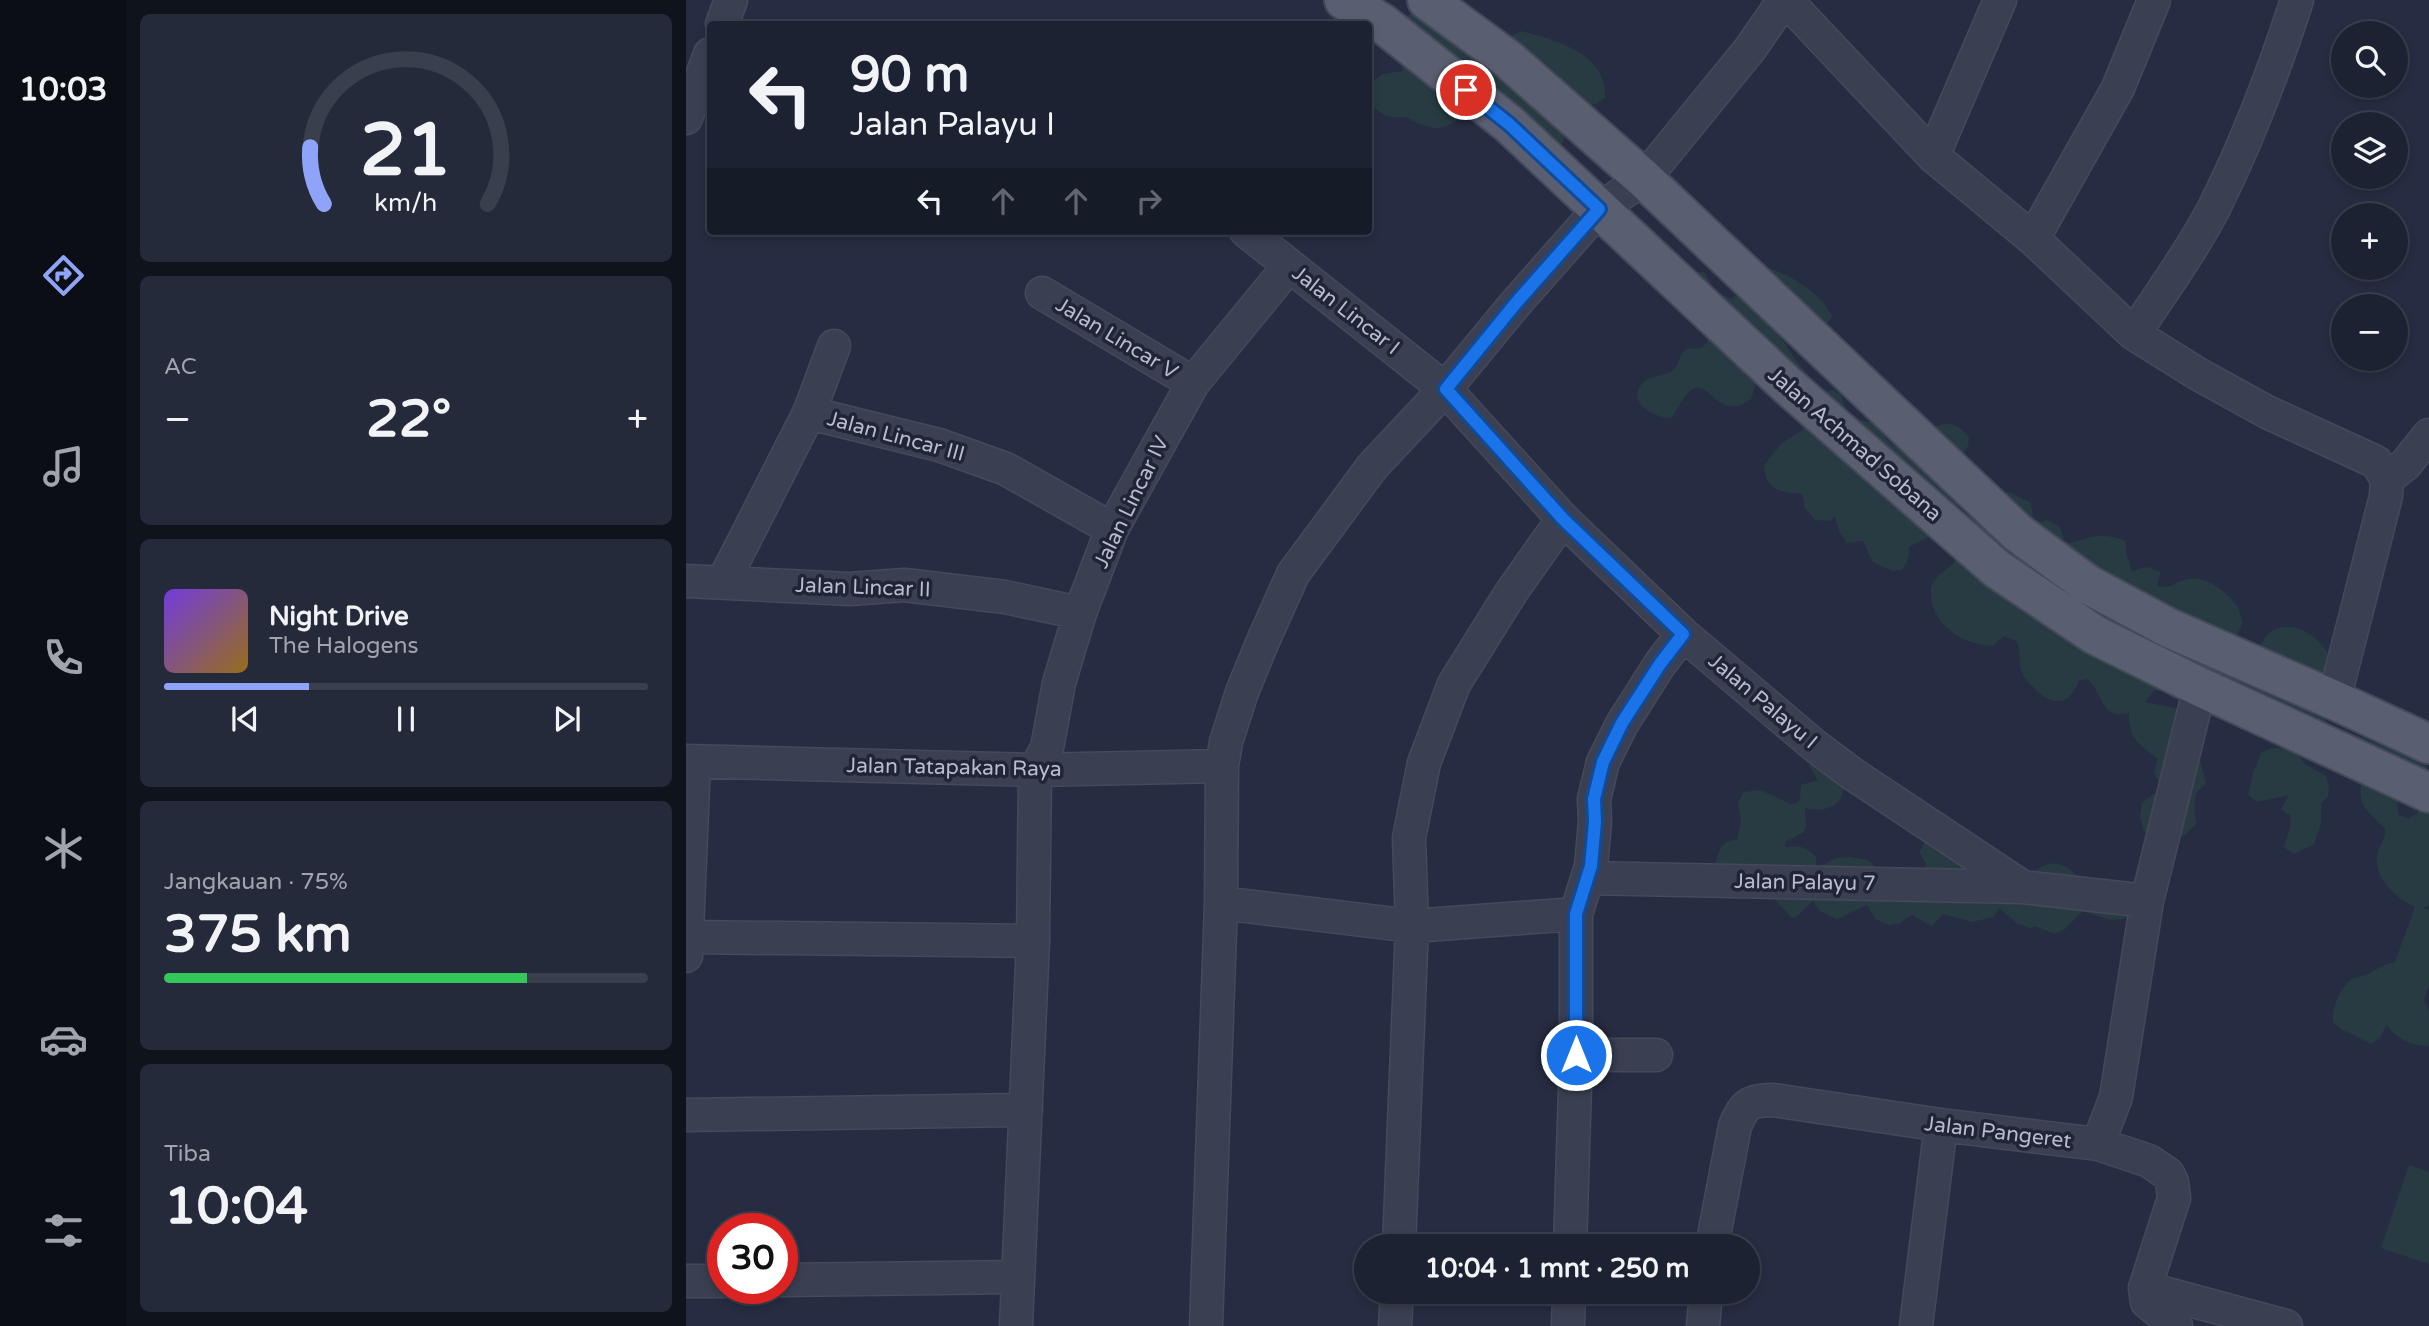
<!DOCTYPE html>
<html lang="id">
<head>
<meta charset="utf-8">
<style>
	:root { --surface:#1c2232; --page:#252a3a; --text:#f1f3f6; --muted:#a0a4ac; --line:#3a3f4d; --accent:#8fa4f9 }
	body { margin:0; font-family:"Varela Round",sans-serif; background:var(--page); color:var(--text); height:100vh; display:flex; flex-direction:column; font-size:26px; white-space:nowrap }
	* { box-sizing:border-box; margin:0 }
	p { font-size:23px; color:var(--muted) }
	.icon { flex:none; width:38px; height:38px; fill:none; stroke:currentColor; stroke-width:2; stroke-linecap:round; stroke-linejoin:round }
	.map { position:relative; flex:1; overflow:hidden }
	.sheet { display:flex; flex-direction:column; gap:14px; padding:14px; background:#0f131c; width:560px }
	.sheet>* { flex:none }
	.banner { position:absolute; left:21px; top:21px; width:665px; height:214px; border-radius:7px; box-shadow:0 4px 10px #0003,0 0 0 2px var(--line); background:#1c2232; color:var(--text); overflow:hidden }
	.tools { position:absolute; left:1645px; top:21px; display:grid; gap:14px }
	.tools a { display:grid; place-items:center; width:77px; height:77px; border-radius:50%; background:var(--surface); box-shadow:0 4px 10px #0003,0 0 0 2px var(--line); font-size:35px }
	.speed { position:absolute; left:21px; top:1213px; display:flex; gap:14px; font-size:35px; font-weight:700; text-align:center }
	.speed>* { display:grid; place-content:center; width:91px; height:91px; border-radius:50%; background:var(--surface); box-shadow:0 4px 10px #0003,0 0 0 2px var(--line); line-height:1 }
	.speed .limit { border:10px solid #d22; background:#fff; color:#111 }
	.pin { position:absolute; display:grid; place-items:center; width:60px; height:60px; color:#fff; margin:-30px; border:4px solid #fff; border-radius:50%; box-shadow:0 2px 7px #0007 }
	.me { position:absolute; width:77px; margin:-38px; rotate:0deg; stroke-linejoin:round; filter:drop-shadow(0 0 5px #0008) }
	.turn { display:flex; align-items:center; gap:24px; height:147px; padding:0 28px; font-size:32px }
	.turn .icon { width:91px; height:91px; stroke-width:2.5 }
	.turn b { display:block; font-size:49px; line-height:60px }
	.lanes { display:flex; align-items:center; height:66px; padding:0 28px; background:#0003; justify-content:center; gap:35px; direction:ltr }
	.lanes .off { opacity:.35 }
	.big { font-size:52px; font-weight:700; line-height:1.1 }
	.sheet .widget { flex:1; display:flex; flex-direction:column; justify-content:center; gap:10px; min-width:0; padding:0 24px; border-radius:10px; background:var(--page) }
	.sheet .dial { align-items:center; gap:0 }
	.dial svg { height:182px; overflow:visible; fill:none; stroke:var(--line); stroke-width:7; stroke-linecap:round; text-anchor:middle }
	.dial text { fill:var(--text); stroke:none }
	.song { display:flex; align-items:center; gap:21px }
	.cover { width:84px; height:84px; border-radius:10px; background:linear-gradient(135deg,hsl(260 70% 55%),hsl(40 70% 35%)) }
	.played { height:7px; border-radius:4px; background:linear-gradient(90deg,var(--accent) 30%,var(--line) 30%) }
	.keys { display:flex; justify-content:space-around; direction:ltr }
	.heat { display:flex; justify-content:space-between; align-items:center; font-size:38px; direction:ltr }
	.charge { height:10px; border-radius:5px; background:linear-gradient(90deg,#34c759 75%,var(--line) 0) }
	.trip { position:absolute; left:668px; top:1234px; width:406px; height:70px; border-radius:35px; background:var(--surface); box-shadow:0 4px 10px #0003,0 0 0 2px var(--line); font-weight:700; line-height:70px; text-align:center }
	main { display:flex; flex:1; min-height:0 }
	.menu { display:flex; flex-direction:column; width:126px; justify-content:space-around; align-items:center; background:#0b0e14; color:var(--muted) }
	.menu .icon { width:49px; height:49px }
	.menu .active { color:var(--accent) }
	.menu b { font-size:32px; color:var(--text) }
	.map>svg:first-child { display:block }
	.green { fill:#283b43 }
	.lines { fill:none; stroke-linecap:round; stroke-linejoin:round }
	.minor-casing { stroke:#44495b; stroke-width:35 }
	.major-casing { stroke:#44495b; stroke-width:42 }
	.minor { stroke:#3a4052; stroke-width:32 }
	.major { stroke:#595e71; stroke-width:38 }
	.route-casing { stroke:#114b97; stroke-width:18 }
	.route { stroke:#1a73e8; stroke-width:12 }
	.labels { text-anchor:middle; stroke-width:7; stroke-linejoin:round; paint-order:stroke }
	.street-label { font-size:21px; fill:#b7bbcc; stroke:#1f2437 }
</style>
</head>
<body>
<main>
<nav class="menu">
<b>10:03</b>
<svg class="icon active" aria-label="directions" viewBox="0 0 24 24"><path d="M12 3l9 9-9 9-9-9zM9 14v-3h6M13 9l2 2-2 2"/></svg>
<svg class="icon" aria-label="music" viewBox="0 0 24 24"><path d="M9 18V5l10-2v13"/><circle cx="6" cy="18" r="3"/><circle cx="16" cy="16" r="3"/></svg>
<svg class="icon" aria-label="phone" viewBox="0 0 24 24"><path d="M5 4h4l2 5-3 2q2 4 5 5l2-3 5 2v4C11 20 4 13 5 4z"/></svg>
<svg class="icon" aria-label="climate" viewBox="0 0 24 24"><path d="M12 3v18M4 7l16 10M4 17L20 7"/></svg>
<svg class="icon" aria-label="car" viewBox="0 0 24 24"><path d="M5 17H2v-5l4-1 3-4h7l3 4 3 1v5h-3M9 17h6M6 11h13"/><circle cx="7" cy="17" r="2"/><circle cx="17" cy="17" r="2"/></svg>
<svg class="icon" aria-label="filters" viewBox="0 0 24 24"><path d="M4 7h16M4 17h16"/><circle cx="9" cy="7" r="2"/><circle cx="15" cy="17" r="2"/></svg>
</nav>
<section class="sheet">
<div class="widget dial"><svg viewBox="0 0 100 80">
<path d="M14 69A42 42 0 1 1 86 69"/>
<path d="M14 69A42 42 0 0 1 8 44" stroke="#8fa4f9"/>
<text x="50" y="56" font-size="32" font-weight="700">21</text>
<text x="50" y="72" font-size="11">km/h</text>
</svg></div>
<div class="widget"><p>AC</p>
<div class="heat"><a>−</a><b class="big">22°</b><a>+</a></div>
</div>
<div class="widget">
<div class="song"><i class="cover"></i><div><b>Night Drive</b><p>The Halogens</p></div></div>
<div class="played"></div>
<div class="keys"><svg class="icon" aria-label="previous" viewBox="0 0 24 24"><path d="M18 5L8 12l10 7zM5 5v14"/></svg><svg class="icon" aria-label="pause" viewBox="0 0 24 24"><path d="M8 5v14M16 5v14"/></svg><svg class="icon" aria-label="next" viewBox="0 0 24 24"><path d="M6 5l10 7-10 7zM19 5v14"/></svg></div>
</div>
<div class="widget"><p>Jangkauan · 75%</p><b class="big">375 km</b><div class="charge"></div></div>
<div class="widget"><p>Tiba</p><b class="big">10:04</b></div>
</section>
<div class="map">
<svg width="1743" height="1326" viewBox="0 0 1743 1326">
	<rect width="100%" height="100%" fill="#262d42"/>
	<path class="green" d="M732 9 820 44 826 36 834 31C868 39 923 54 919 98L909 104 888 108 874 150 780 114C755 133 747 131 720 117 705 120 694 114 683 103 682 79 693 72 716 72L720 49 717 19Z
		M1080 268C1103 273 1136 294 1146 316L1138 328 1100 334 1093 337C1101 343 1102 349 1107 356 1113 365 1132 387 1139 392L1147 390 1154 394 1164 418 1197 425C1196 441 1205 444 1217 451 1237 435 1262 407 1283 438L1282 446 1273 459 1277 502 1271 508 1277 514 1299 522 1315 493 1323 492 1345 503 1347 519 1354 522 1361 520 1374 527 1379 542C1386 544 1388 542 1395 540 1411 535 1424 534 1439 541L1441 556 1446 571 1461 567 1475 572 1471 586C1489 588 1484 585 1498 580 1516 573 1541 591 1551 606 1554 611 1555 618 1557 623L1550 637 1567 666C1571 656 1574 643 1581 635 1601 616 1630 633 1642 653 1645 658 1646 665 1647 669L1616 695 1621 710 1636 715 1641 723 1741 764 1738 772 1484 690H1469L1459 702 1489 708 1516 723 1519 739 1512 753 1520 783 1510 793 1508 808 1510 824 1499 835 1486 843 1458 831 1454 817 1456 803 1467 794 1481 789 1476 782 1471 779 1468 772 1472 759C1453 744 1442 739 1443 713 1413 720 1418 692 1401 679L1393 681C1384 704 1369 708 1350 690 1345 685 1339 680 1336 673 1333 664 1335 653 1332 645 1330 639 1323 638 1318 636L1306 646C1274 644 1242 622 1245 587 1250 573 1263 570 1271 559L1250 533 1223 547C1223 557 1222 563 1215 570L1207 571 1187 562 1177 541 1161 543 1153 531 1149 516 1144 521 1129 520 1119 508 1116 494C1096 493 1079 490 1078 466 1089 450 1099 438 1116 431L1119 425 1069 375 1070 383 1065 399C1033 424 1024 377 1005 390 997 396 992 410 985 418 967 418 937 400 959 381 967 374 982 377 989 368 993 362 994 355 1000 349L1015 348 1021 343 1030 314 1009 272H1018L1030 292 1046 299Z
		M1586 748 1607 749 1620 765 1639 775 1643 786 1642 797 1635 803V824L1628 844 1608 854 1598 847C1601 835 1606 828 1604 815L1595 809 1603 795 1571 802 1562 795 1567 773 1575 753Z
		M1125 756 1158 784C1158 807 1138 813 1119 808L1120 826 1118 832 1099 842V847C1113 845 1120 847 1130 857V868L1151 858 1164 857 1181 860 1194 870 1238 872 1240 864 1233 852 1241 840 1344 875C1364 857 1378 861 1396 881 1414 878 1425 880 1441 889L1445 904 1438 919 1424 920 1397 911 1379 929 1369 934 1349 926 1344 928 1332 924 1313 908 1307 917 1286 922 1257 914 1246 926 1225 915 1214 923 1203 925 1189 919 1181 905 1151 919 1134 911 1127 901 1110 917H1105L1083 893 1032 867 1030 862C1032 850 1037 840 1051 840L1055 822 1052 802 1058 792 1074 790 1105 804 1111 803 1114 799 1115 785 1132 780 1123 766Z
		M1676 779 1710 792 1713 815 1722 819 1743 805V905L1737 908 1743 910V986L1738 1000 1743 1011V1046C1725 1046 1712 1039 1700 1025L1694 1038 1685 1044 1655 1029 1647 1022C1646 1007 1654 986 1668 978 1673 976 1679 976 1684 973 1693 968 1699 964 1709 962L1729 907C1711 899 1688 879 1691 856 1692 846 1699 840 1700 830 1683 810 1670 809 1676 779Z
		M1723 1165 1743 1172V1264L1695 1248Z"/>
	<g class="lines">
		<defs>
			<path id="minor" d="M1100 0 1247 156 1347 239 1448 334 1512 374 1581 412 1690 462 1701 479 1700 496 1648 700
				M36 24 45 0
				M0 118 24 54
				M1247 156 1314 0
				M560 231 759 389 877 519 997 634 1128 745 1168 775 1337 887 1461 901
				M1347 239 1432 88 1468 0
				M356 293 507 383
				M1448 334C1475 293 1505 252 1528 208 1561 142 1588 71 1611 0
				M123 413 148 346
				M1701 479 1719 465 1743 435
				M0 581 164 589 218 585 319 597 394 613
				M37 582 123 413 253 445 320 469 426 529
				M0 761 349 770 536 766
				M901 878 1337 887
				M535 903 726 926 890 914
				M1 937 347 941
				M0 956 8 762
				M890 1055H970
				M0 1115 340 1110
				M1412 1144 1430 1097 1461 901 1514 687
				M713 1246 726 926 723 838 738 763 768 684 826 591 877 519
				M884 1246 890 1055V914L905 866 909 822 908 799 917 762 936 724 974 664 997 634
				M1026 1246 1049 1126C1059 1103 1063 1101 1087 1100L1255 1125 1412 1144 1463 1161 1482 1174 1486 1182 1488 1198 1459 1288 1461 1302 1490 1326
				M96 1280 332 1277
				M0 1281H37
				M1459 1288 1600 1326
				M330 1326 347 941 349 770 361 748 373 683 394 613 426 529 507 383 603 266
				M520 1326 535 903 536 766 540 742 556 692 577 641 607 574 686 467 759 389 830 303 913 209 958 179 1064 49 1098 0
				M709 1326 711 1292
				M882 1326 883 1292
				M1017 1326 1020 1292
				M1230 1326 1255 1125"/>
			<path id="major" d="M658 0 696 23 823 124 1100 384 1311 569 1409 635 1514 687 1743 793
				M741 0 823 60 958 179 1332 533 1401 584 1483 628 1648 700 1743 744"/>
		</defs>
		<use href="#minor" class="minor-casing"/>
		<use href="#major" class="major-casing"/>
		<use href="#minor" class="minor"/>
		<use href="#major" class="major"/>
	</g>
	<g class="lines">
		<defs>
			<path id="route" d="M780 90 823 124 913 209 830 303 760 389 877 519 997 634 974 664 936 723 917 762 908 799 909 822 905 866 890 914V1055"/>
		</defs>
		<use href="#route" class="route-casing"/>
		<use href="#route" class="route"/>
	</g>
	<g class="labels">
		<g class="street-label">
			<text transform="translate(660 310) rotate(38)" y="7">Jalan Lincar I</text>
			<text transform="translate(431 338) rotate(31)" y="7">Jalan Lincar V</text>
			<text transform="translate(210 436) rotate(15)" y="7">Jalan Lincar III</text>
			<text transform="translate(1169 444) rotate(41)" y="7">Jalan Achmad Sobana</text>
			<text transform="translate(445 502) rotate(-64)" y="7">Jalan Lincar IV</text>
			<text transform="translate(177 587) rotate(2)" y="7">Jalan Lincar II</text>
			<text transform="translate(1077 701) rotate(40)" y="7">Jalan Palayu I</text>
			<text transform="translate(268 767) rotate(1)" y="7">Jalan Tatapakan Raya</text>
			<text transform="translate(1119 882) rotate(1)" y="7">Jalan Palayu 7</text>
			<text transform="translate(1312 1132) rotate(7)" y="7">Jalan Pangeret</text>
		</g>
	</g>
</svg>
<div class="tools">
<a><svg class="icon" aria-label="search" viewBox="0 0 24 24"><circle cx="10" cy="10" r="6"/><path d="M15 15l6 6"/></svg></a>
<a><svg class="icon" aria-label="layers" viewBox="0 0 24 24"><path d="M12 4l9 5-9 5-9-5zM3 14l9 5 9-5"/></svg></a>
<a>+</a>
<a>−</a>
</div>
<div class="speed"><div class="limit">30</div></div>
<div class="pin" style="left:780px;top:90px;background:#d93025"><svg class="icon" aria-label="arrive" viewBox="0 0 24 24"><path d="M6 21V4h12l-3 4 3 4H6"/></svg></div>
<svg class="me" style="left:890px;top:1055px" viewBox="-20 -20 40 40"><circle r="17" fill="#1a73e8" stroke="#fff" stroke-width="3"/><path d="M0-11L8 9 0 5-8 9z" fill="#fff"/></svg>
<div class="trip">10:04 · 1 mnt · 250 m</div>
<div class="banner">
<div class="turn"><svg class="icon" aria-label="left" viewBox="0 0 24 24"><path d="M17 20v-9H6M10 6l-5 5 5 5"/></svg><div><b>90 m</b>Jalan Palayu I</div></div>
<div class="lanes"><svg class="icon" aria-label="left" viewBox="0 0 24 24"><path d="M17 20v-9H6M10 6l-5 5 5 5"/></svg><svg class="icon off" aria-label="ahead" viewBox="0 0 24 24"><path d="M12 20V5M6 11l6-6 6 6"/></svg><svg class="icon off" aria-label="ahead" viewBox="0 0 24 24"><path d="M12 20V5M6 11l6-6 6 6"/></svg><svg class="icon off" aria-label="right" viewBox="0 0 24 24"><path d="M7 20v-9h11M14 6l5 5-5 5"/></svg></div>
</div>
</div>
</main>
</body>
</html>
